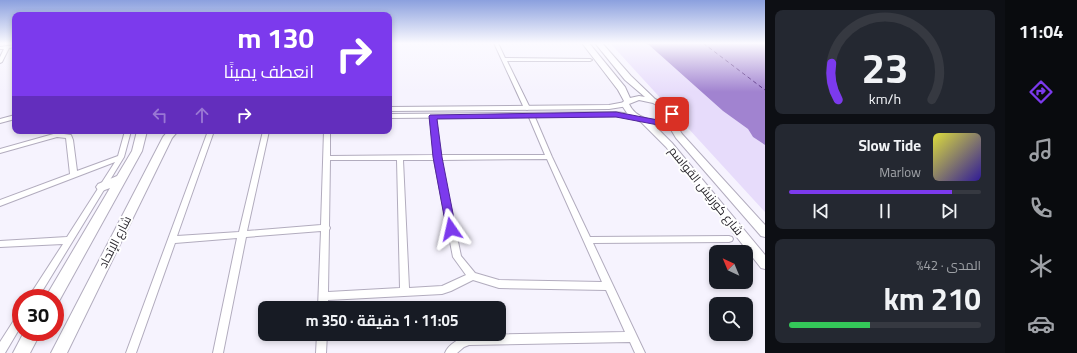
<!DOCTYPE html>
<html lang="ar">
<head>
<meta charset="utf-8">
<style>
	:root { --surface:#171b24; --page:#242831; --text:#f1f3f6; --muted:#9ea1a6; --line:#363941; --accent:#7c3aed }
	body { margin:0; font-family:Georgia,Cairo,serif; background:var(--page); color:var(--text); direction:rtl; height:100vh; display:flex; flex-direction:column; font-size:15px; white-space:nowrap }
	* { box-sizing:border-box; margin:0 }
	p { font-size:13px; color:var(--muted) }
	.icon { flex:none; width:22px; height:22px; fill:none; stroke:currentColor; stroke-width:2; stroke-linecap:round; stroke-linejoin:round }
	.map { position:relative; flex:1; overflow:hidden; direction:ltr }
	.side { display:flex; flex-direction:column; gap:10px; padding:10px; background:#0d0f14; width:240px }
	.side>* { flex:none }
	.top-card { position:absolute; left:12px; top:12px; width:380px; height:122px; border-radius:8px; box-shadow:0 2px 6px #0003; direction:rtl; background:#7c3aed; color:#fff; overflow:hidden }
	.needle { width:26px; rotate:316deg }
	.controls { position:absolute; left:709px; top:245px; display:grid; gap:8px }
	.controls a { display:grid; place-items:center; width:44px; height:44px; border-radius:8px; background:var(--surface); box-shadow:0 2px 6px #0003; font-size:20px }
	.speed { position:absolute; left:12px; top:289px; display:flex; gap:8px; font-size:20px; font-weight:700; text-align:center }
	.speed>* { display:grid; place-content:center; width:52px; height:52px; border-radius:50%; background:var(--surface); box-shadow:0 2px 6px #0003; line-height:1 }
	.speed .limit { border:6px solid #d22; background:#fff; color:#111 }
	.pin { position:absolute; display:grid; place-items:center; width:34px; height:34px; color:#fff; margin:-17px; border-radius:8px; box-shadow:0 2px 6px #0006 }
	.me { position:absolute; width:44px; margin:-22px; rotate:349deg; stroke-linejoin:round; filter:drop-shadow(0 0 3px #0008) }
	.turn { display:flex; align-items:center; gap:14px; height:84px; padding:0 12px; font-size:18px }
	.turn .icon { width:52px; height:52px; stroke-width:2.5 }
	.turn b { display:block; font-size:28px; line-height:34px }
	.lanes { display:flex; align-items:center; height:38px; padding:0 12px; background:#0003; justify-content:center; gap:20px; direction:ltr }
	.lanes .off { opacity:.35 }
	.big { font-size:30px; font-weight:700; line-height:1.1 }
	.side .tile { flex:1; display:flex; flex-direction:column; justify-content:center; gap:6px; min-width:0; padding:0 14px; border-radius:8px; background:var(--page) }
	.side .dial { align-items:center; gap:0 }
	.dial svg { height:104px; overflow:visible; fill:none; stroke:var(--line); stroke-width:7; stroke-linecap:round; text-anchor:middle }
	.dial text { fill:var(--text); stroke:none }
	.song { display:flex; align-items:center; gap:12px }
	.cover { width:48px; height:48px; border-radius:6px; background:linear-gradient(135deg,hsl(60 70% 55%),hsl(250 70% 35%)) }
	.played { height:4px; border-radius:2px; background:linear-gradient(90deg,var(--accent) 85%,var(--line) 85%) }
	.keys { display:flex; justify-content:space-around; direction:ltr }
	.charge { height:6px; border-radius:3px; background:linear-gradient(90deg,#34c759 42%,var(--line) 0) }
	.trip { position:absolute; left:258px; top:301px; width:248px; height:40px; border-radius:8px; background:var(--surface); box-shadow:0 2px 6px #0003; font-weight:700; line-height:40px; text-align:center; direction:rtl }
	main { display:flex; flex:1; min-height:0 }
	.tabs { display:flex; flex-direction:column; width:72px; justify-content:space-around; align-items:center; background:#090b0e; color:var(--muted) }
	.tabs .icon { width:28px; height:28px }
	.tabs .active { color:var(--accent) }
	.tabs b { font-size:18px; color:var(--text) }
	.map>svg:first-child { display:block }
	.green { fill:#e7dcfb }
	.water { fill:#a183d0 }
	.lines { fill:none; stroke-linecap:round; stroke-linejoin:round }
	.ferry { stroke:#4a1f79; stroke-width:1; stroke-dasharray:4 3; stroke-linecap:butt }
	.minor-casing { stroke:#b2acbe; stroke-width:2 }
	.tertiary-casing { stroke:#b2acbe; stroke-width:2 }
	.secondary-casing { stroke:#b2acbe; stroke-width:2 }
	.primary-casing { stroke:#b2acbe; stroke-width:2 }
	.minor { fill:#fff; fill-rule:evenodd }
	.tertiary { fill:#fff; fill-rule:evenodd }
	.secondary { fill:#fff; fill-rule:evenodd }
	.primary { fill:#fff; fill-rule:evenodd }
	.route { fill:#7c3aed; stroke:#51269a }
	.labels { text-anchor:middle; stroke-width:4; stroke-linejoin:round; paint-order:stroke }
	.street-label { font-size:12px; fill:#221f26; stroke:#fff }
</style>
</head>
<body>
<main>
<nav class="tabs">
<b>11:04</b>
<svg class="icon active" aria-label="directions" viewBox="0 0 24 24"><path d="M12 3l9 9-9 9-9-9zM9 14v-3h6M13 9l2 2-2 2"/></svg>
<svg class="icon" aria-label="music" viewBox="0 0 24 24"><path d="M9 18V5l10-2v13"/><circle cx="6" cy="18" r="3"/><circle cx="16" cy="16" r="3"/></svg>
<svg class="icon" aria-label="phone" viewBox="0 0 24 24"><path d="M5 4h4l2 5-3 2q2 4 5 5l2-3 5 2v4C11 20 4 13 5 4z"/></svg>
<svg class="icon" aria-label="climate" viewBox="0 0 24 24"><path d="M12 3v18M4 7l16 10M4 17L20 7"/></svg>
<svg class="icon" aria-label="car" viewBox="0 0 24 24"><path d="M5 17H2v-5l4-1 3-4h7l3 4 3 1v5h-3M9 17h6M6 11h13"/><circle cx="7" cy="17" r="2"/><circle cx="17" cy="17" r="2"/></svg>
</nav>
<section class="side">
<div class="tile dial"><svg viewBox="0 0 100 80">
<path d="M14 69A42 42 0 1 1 86 69"/>
<path d="M14 69A42 42 0 0 1 9 41" stroke="#7c3aed"/>
<text x="50" y="56" font-size="32" font-weight="700">23</text>
<text x="50" y="72" font-size="11">km/h</text>
</svg></div>
<div class="tile">
<div class="song"><i class="cover"></i><div><b>Slow Tide</b><p>Marlow</p></div></div>
<div class="played"></div>
<div class="keys"><svg class="icon" aria-label="previous" viewBox="0 0 24 24"><path d="M18 5L8 12l10 7zM5 5v14"/></svg><svg class="icon" aria-label="pause" viewBox="0 0 24 24"><path d="M8 5v14M16 5v14"/></svg><svg class="icon" aria-label="next" viewBox="0 0 24 24"><path d="M6 5l10 7-10 7zM19 5v14"/></svg></div>
</div>
<div class="tile"><p>المدى · 42%</p><b class="big">210 km</b><div class="charge"></div></div>
</section>
<div class="map">
<svg width="765" height="353" viewBox="0 0 765 353">
	<rect width="100%" height="100%" fill="#f6f3fe"/>
	<path class="green" d="M610 43H644L649 45 723 111 748 129 753 137 765 145V212Z"/>
	<path class="water" d="M644 43H765V145L753 137 748 129 723 111 649 45Z"/>
	<g class="lines">
		<path class="ferry" d="M703 43 765 90"/>
		<defs>
			<path id="minor" d="M494 43H498L505 58 590 59 592 60 590 61H507L530 108 527 110 524 108Z
				M15 45V47L9 48 2 62 0 63V57L4 49H0V47Z
				M531 113 534 115 552 157 590 237 729 236 732 237 733 239 732 241 729 242 593 243 645 353H635L630 342 469 345 464 347 457 353H445C449 343 460 339 469 335L625 332 606 290 499 288 473 280 451 291 442 294 328 300V308H318L321 231 246 237 223 353H213L237 238 175 243 136 353H126L208 131H214L177 236 239 232 263 131H269L247 231 321 225 324 131H330V156L434 155 430 117 433 115 436 117 440 155H545L528 115ZM547 159 602 282 499 280 475 273 461 256 441 160ZM330 160H397L400 288 328 292 329 230 330 228 329 226ZM403 160H434L453 257 466 275 442 286 409 288Z
				M125 131H131L124 157 38 298H28L63 244 0 247V241L67 237 115 162 0 206V200L70 174 66 138 57 137 0 153V149L57 133 71 135 73 140 77 171 118 156Z
				M21 313V326L5 353H0V342L18 314Z
				M317 334H327L326 353H316Z"/>
			<path id="tertiary" d="M625 102 629 104 628 106 609 109 389 111V107L609 105Z
				M616 112 637 115 641 117 637 119 616 116 389 118V114Z
				M15 115V119L0 123V119Z"/>
			<path id="secondary" d="M582 43H589L625 87 630 98 639 96 645 97 625 80 595 43H602L631 76 655 99 674 109 676 118 674 121 682 134 765 225V237L761 236 676 138 667 123 654 125 672 143 765 255V269L761 268 666 147 641 122 629 116 621 104 624 101 618 90ZM639 100 653 103 667 112 668 117C655 124 635 118 629 104Z"/>
			<path id="primary" d="M137 131H147L142 151 58 303 55 304V298H46L48 293 110 188 102 191 98 190 96 187 98 184 117 176 132 151Z
				M168 131H178L172 138 67 353H51L163 137Z
				M24 332H41L30 353H13Z"/>
		</defs>
		<use href="#minor" class="minor-casing"/>
		<use href="#tertiary" class="tertiary-casing"/>
		<use href="#secondary" class="secondary-casing"/>
		<use href="#primary" class="primary-casing"/>
		<use href="#minor" class="minor"/>
		<use href="#tertiary" class="tertiary"/>
		<use href="#secondary" class="secondary"/>
		<use href="#primary" class="primary"/>
	</g>
	<linearGradient id="sky" x2="0" y2="1"><stop stop-color="#8ba0de"/><stop offset="0.47" stop-color="#fbfaff"/><stop offset="1" stop-color="#fbfaff" stop-opacity="0"/></linearGradient>
	<rect width="765" height="92" fill="url(#sky)"/>
	<path class="route" d="M616 112 658 120 666 118 670 113H675L676 114V118L671 122 658 125 616 117 437 119 442 157 456 229 455 232H447L433 157 429 116 430 115Z"/>
	<g class="labels">
		<g class="street-label">
			<text transform="translate(706 191) rotate(51)" y="4">شارع كورنيش القواسم</text>
			<text transform="translate(115 242) rotate(-63)" y="4">شارع الإتحاد</text>
		</g>
	</g>
</svg>
<div class="controls">
<a><svg class="needle" viewBox="-14 -14 28 28"><path d="M0-13l5 13h-10z" fill="#e53935"/><path d="M0 13l5-13h-10z" fill="#9ea1a6"/></svg></a>
<a><svg class="icon" aria-label="search" viewBox="0 0 24 24"><circle cx="10" cy="10" r="6"/><path d="M15 15l6 6"/></svg></a>
</div>
<div class="speed"><div class="limit">30</div></div>
<div class="pin" style="left:672px;top:114px;background:#d93025"><svg class="icon" aria-label="arrive" viewBox="0 0 24 24"><path d="M6 21V4h12l-3 4 3 4H6"/></svg></div>
<svg class="me" style="left:451px;top:229px" viewBox="-20 -20 40 40"><path d="M0-17L14 15 0 8-14 15z" fill="#7c3aed" stroke="#fff" stroke-width="4"/></svg>
<div class="trip">11:05 · 1 دقيقة · 350 m</div>
<div class="top-card">
<div class="turn"><svg class="icon" aria-label="right" viewBox="0 0 24 24"><path d="M7 20v-9h11M14 6l5 5-5 5"/></svg><div><b>130 m</b>انعطف يمينًا</div></div>
<div class="lanes"><svg class="icon off" aria-label="left" viewBox="0 0 24 24"><path d="M17 20v-9H6M10 6l-5 5 5 5"/></svg><svg class="icon off" aria-label="ahead" viewBox="0 0 24 24"><path d="M12 20V5M6 11l6-6 6 6"/></svg><svg class="icon" aria-label="right" viewBox="0 0 24 24"><path d="M7 20v-9h11M14 6l5 5-5 5"/></svg></div>
</div>
</div>
</main>
</body>
</html>
